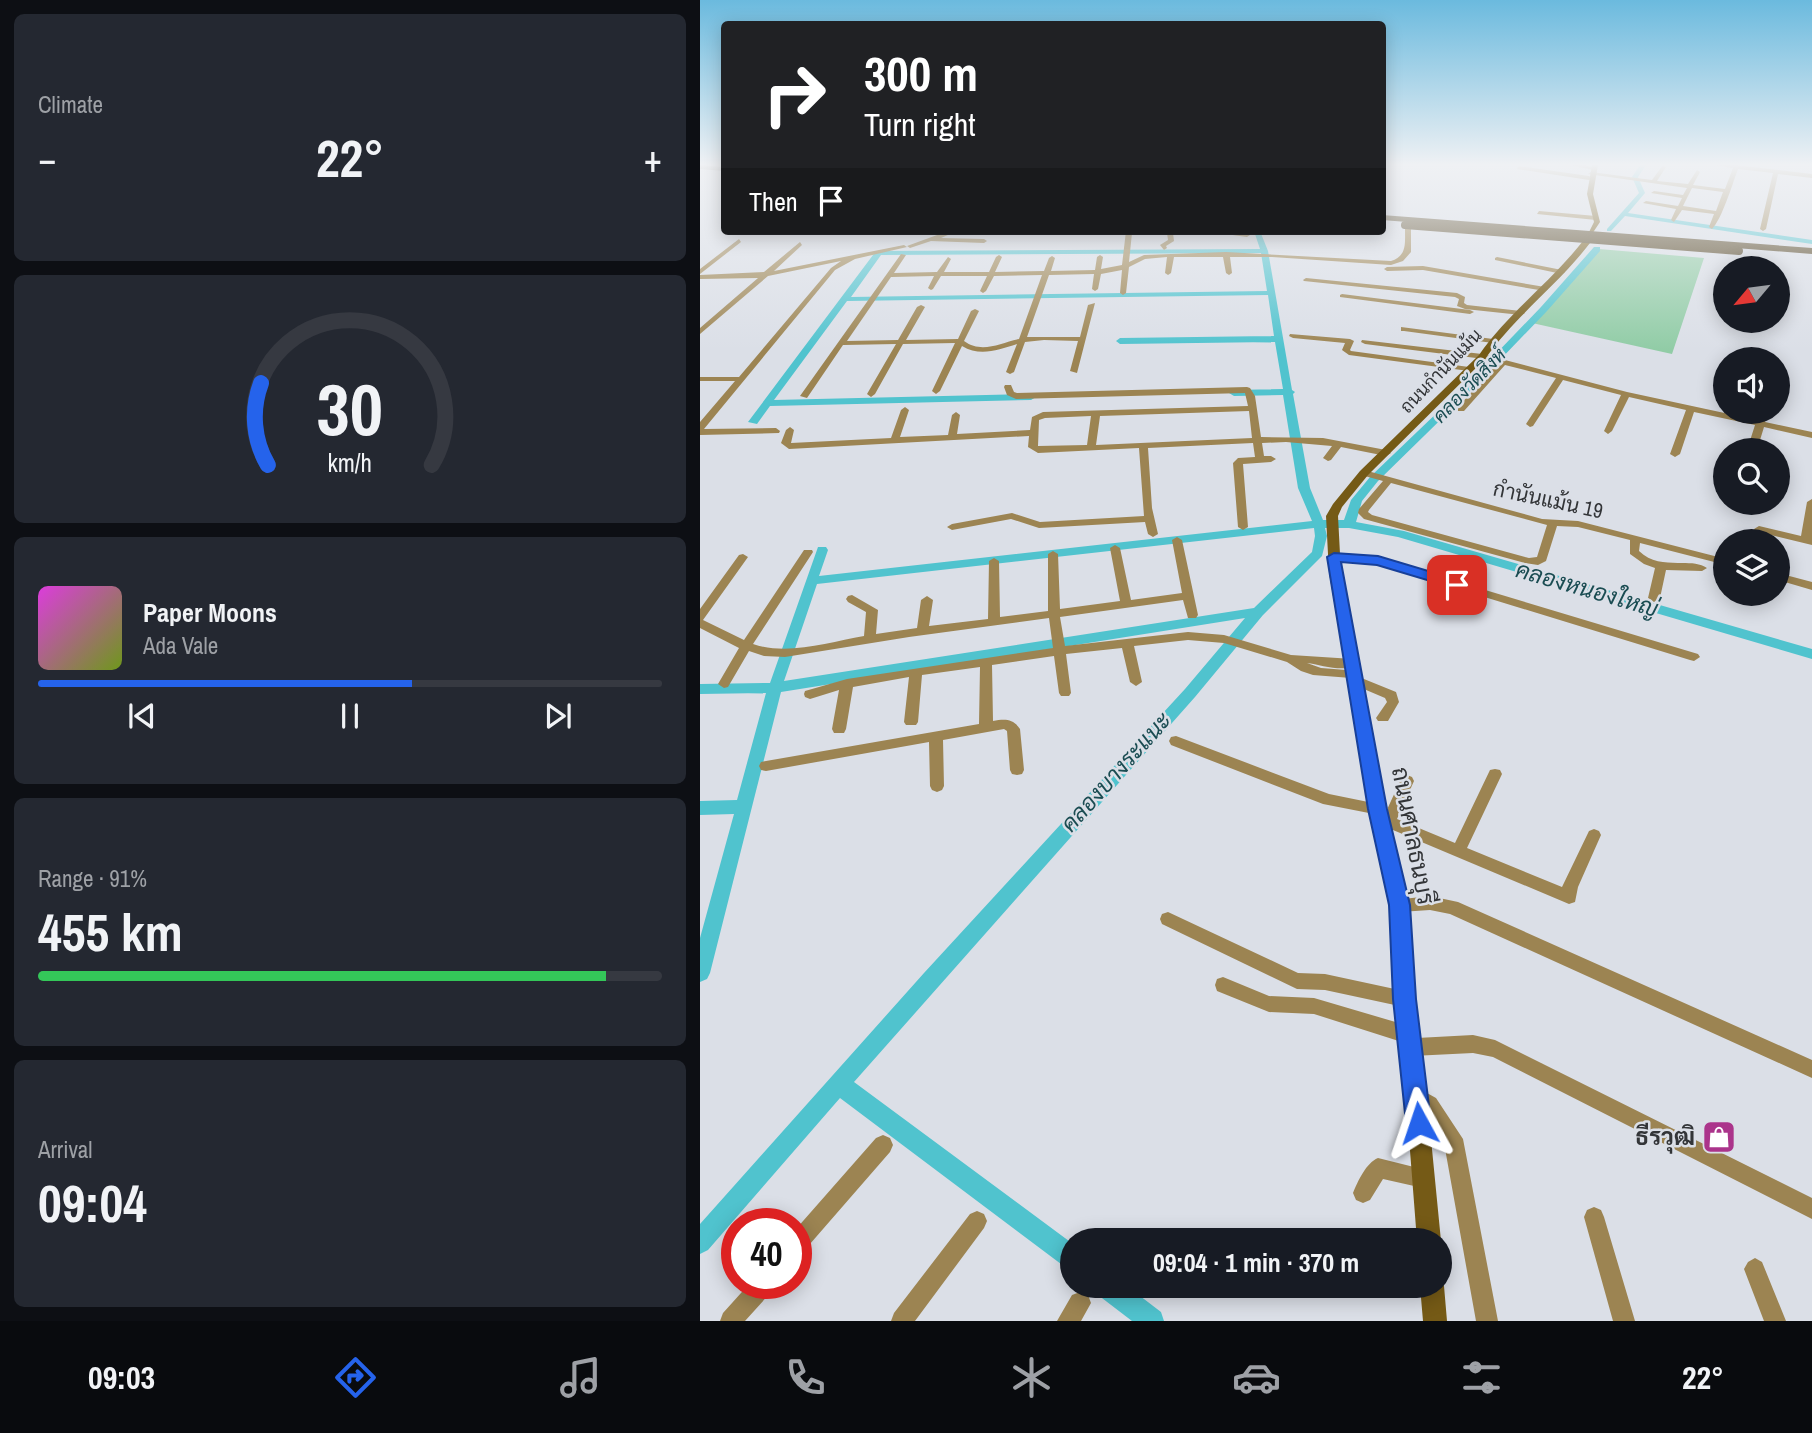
<!DOCTYPE html>
<html lang="en">
<head>
<meta charset="utf-8">
<style>
	:root { --surface:#171b24; --page:#242831; --text:#f1f3f6; --muted:#9ea1a6; --line:#363941; --accent:#2563eb }
	body { margin:0; font-family:"Archivo Narrow",Sarabun,sans-serif; background:var(--page); color:var(--text); height:100vh; display:flex; flex-direction:column; font-size:26px; white-space:nowrap }
	* { box-sizing:border-box; margin:0 }
	p { font-size:23px; color:var(--muted) }
	.icon { flex:none; width:38px; height:38px; fill:none; stroke:currentColor; stroke-width:2; stroke-linecap:round; stroke-linejoin:round }
	.map { position:relative; flex:1; overflow:hidden }
	.side { display:flex; flex-direction:column; gap:14px; padding:14px; background:#0d0f14; width:700px }
	.side>* { flex:none }
	.guide { position:absolute; left:21px; top:21px; width:665px; height:214px; border-radius:7px; box-shadow:0 4px 18px #0003; background:#202124; color:#fff; overflow:hidden }
	.needle { width:46px; rotate:241deg }
	.controls { position:absolute; left:1013px; top:256px; display:grid; gap:14px }
	.controls a { display:grid; place-items:center; width:77px; height:77px; border-radius:50%; background:var(--surface); box-shadow:0 4px 18px #0003; font-size:35px }
	.speed { position:absolute; left:21px; top:1208px; display:flex; gap:14px; font-size:35px; font-weight:700; text-align:center }
	.speed>* { display:grid; place-content:center; width:91px; height:91px; border-radius:50%; background:var(--surface); box-shadow:0 4px 18px #0003; line-height:1 }
	.speed .limit { border:10px solid #d22; background:#fff; color:#111 }
	.pin { position:absolute; display:grid; place-items:center; width:60px; height:60px; color:#fff; margin:-30px; border-radius:14px; box-shadow:0 4px 10px #0006 }
	.me { position:absolute; width:77px; margin:-38px; rotate:355deg; stroke-linejoin:round; filter:drop-shadow(0 0 5px #0008) }
	.turn { display:flex; align-items:center; gap:24px; height:147px; padding:0 28px; font-size:32px }
	.turn .icon { width:91px; height:91px; stroke-width:2.5 }
	.turn b { display:block; font-size:49px; line-height:60px }
	.then { display:flex; align-items:center; height:66px; padding:0 28px; background:#0003; gap:14px; font-size:26px }
	.big { font-size:52px; font-weight:700; line-height:1.1 }
	.side .card { flex:1; display:flex; flex-direction:column; justify-content:center; gap:10px; min-width:0; padding:0 24px; border-radius:10px; background:var(--page) }
	.side .dial { align-items:center; gap:0 }
	.dial svg { height:182px; overflow:visible; fill:none; stroke:var(--line); stroke-width:7; stroke-linecap:round; text-anchor:middle }
	.dial text { fill:var(--text); stroke:none }
	.song { display:flex; align-items:center; gap:21px }
	.cover { width:84px; height:84px; border-radius:10px; background:linear-gradient(135deg,hsl(300 70% 55%),hsl(80 70% 35%)) }
	.played { height:7px; border-radius:4px; background:linear-gradient(90deg,var(--accent) 60%,var(--line) 60%) }
	.keys { display:flex; justify-content:space-around; direction:ltr }
	.heat { display:flex; justify-content:space-between; align-items:center; font-size:38px; direction:ltr }
	.charge { height:10px; border-radius:5px; background:linear-gradient(90deg,#34c759 91%,var(--line) 0) }
	.trip { position:absolute; left:360px; top:1228px; width:392px; height:70px; border-radius:35px; background:var(--surface); box-shadow:0 4px 18px #0003; font-weight:700; line-height:70px; text-align:center }
	.tab-bar { display:flex; height:112px; justify-content:space-around; align-items:center; background:#090b0e; color:var(--muted) }
	.tab-bar .icon { width:49px; height:49px }
	.tab-bar .on { color:var(--accent) }
	.tab-bar b { font-size:32px; color:var(--text) }
	main { display:flex; flex:1; min-height:0 }
	.map>svg:first-child { display:block }
	.green { fill:#91cca6 }
	.lines { fill:none; stroke-linecap:round; stroke-linejoin:round }
	.canal { fill:#50c3ce; fill-rule:evenodd }
	.street { fill:#9c8452; fill-rule:evenodd }
	.secondary { fill:#755a16; fill-rule:evenodd }
	.primary { fill:#4f3f1c; fill-rule:evenodd }
	.primary-bridge { stroke:#4f3f1c; stroke-width:8 }
	.route { fill:#2563eb; stroke:#184099; stroke-width:2 }
	.labels { text-anchor:middle; stroke-width:5; stroke-linejoin:round; paint-order:stroke }
	.far-street-label { font-size:18px; fill:#333538; stroke:#dbdfe7 }
	.far-water-label { font-size:19px; font-style:italic; fill:#1a4c52; stroke:#dbdfe7 }
	.street-label { font-size:21px; fill:#333538; stroke:#dbdfe7 }
	.water-label { font-size:23px; font-style:italic; fill:#1a4c52; stroke:#dbdfe7 }
	.near-street-label { font-size:24px; fill:#333538; stroke:#dbdfe7 }
	.near-poi-label { font-size:24px; font-weight:bold; fill:#333538; stroke:#dbdfe7; text-anchor:end }
</style>
</head>
<body>
<main>
<section class="side">
<div class="card"><p>Climate</p>
<div class="heat"><a>−</a><b class="big">22°</b><a>+</a></div>
</div>
<div class="card dial"><svg viewBox="0 0 100 80">
<path d="M14 69A42 42 0 1 1 86 69"/>
<path d="M14 69A42 42 0 0 1 11 33" stroke="#2563eb"/>
<text x="50" y="56" font-size="32" font-weight="700">30</text>
<text x="50" y="72" font-size="11">km/h</text>
</svg></div>
<div class="card">
<div class="song"><i class="cover"></i><div><b>Paper Moons</b><p>Ada Vale</p></div></div>
<div class="played"></div>
<div class="keys"><svg class="icon" aria-label="previous" viewBox="0 0 24 24"><path d="M18 5L8 12l10 7zM5 5v14"/></svg><svg class="icon" aria-label="pause" viewBox="0 0 24 24"><path d="M8 5v14M16 5v14"/></svg><svg class="icon" aria-label="next" viewBox="0 0 24 24"><path d="M6 5l10 7-10 7zM19 5v14"/></svg></div>
</div>
<div class="card"><p>Range · 91%</p><b class="big">455 km</b><div class="charge"></div></div>
<div class="card"><p>Arrival</p><b class="big">09:04</b></div>
</section>
<div class="map">
<svg width="1112" height="1321" viewBox="0 0 1112 1321">
	<rect width="100%" height="100%" fill="#dbdfe7"/>
	<path class="green" d="M899 249 1004 258 972 354 832 323Z"/>
	<g class="lines">
		<path class="canal" d="M940 165H946L938 177 945 193 928 213 1112 240V244L925 216 911 231H907V229L939 193 932 177Z
			M554 231H560L568 251 592 390 595 392 593 394 610 488 623 520H644L651 500 670 477 766 385 841 307 894 247H900V251L847 311 772 389 678 481 662 501 656 522 704 531 1112 649V659L698 537 649 528H625L627 536 622 556 563 615 495 697 154 1082 373 1244V1271L365 1267 140 1098 8 1250 0 1254V1224L224 973 485 689 545 618 81 692 10 973 7 979 0 982V938L34 814 0 815V801L37 800 66 693 0 694V684L70 683 118 547H126L128 550 119 576 612 521 598 488 583 395 534 396 529 393 534 390 583 389 575 342 420 344 416 341 420 338 574 336 568 295 147 301 74 400 331 394 336 397 331 400 70 406 57 424 48 422 176 251 560 249ZM561 253 567 291 151 297 181 255ZM614 528 615 536 612 552 554 608 84 681 117 584Z
			M395 1286H427L461 1312 464 1321H432L398 1295Z"/>
		<path class="street" d="M870 165H884L896 168 893 170Z
			M963 165 966 167 957 181 988 184 997 170 1000 172 993 185 1025 189 1033 168 1015 165H1036L1112 174V178L1078 174 1066 229 1063 231 1060 229 1073 173 1038 169C1032 185 1022 219 1012 229L1009 227 1014 214 982 210 974 222 971 220 976 209 943 203 946 201 978 206 982 198 951 193 954 191 983 195 987 188 888 174 891 172 952 180ZM992 188 1023 192 1016 211 983 206Z
			M819 166 889 176 892 178 889 180 817 169Z
			M839 211 896 216 899 218 896 220 837 214Z
			M708 227 711 229V252L703 261 691 265 572 257H530L532 273 529 275 526 273 523 257H474L471 273 468 275 465 273 467 257 445 259 429 267 426 293 423 295 420 293 422 270 401 274 398 289 395 291 392 289 394 274 349 275 327 337H380L388 305 395 303 377 373 370 371 378 341 344 340 325 342 314 372 310 374 306 372 317 344C298 350 280 357 262 346L240 391 236 394 232 391 255 343 203 344 175 394 171 397 167 394 196 344 143 345 107 398 100 396 201 254 206 255 194 273 237 272 248 257 251 259 244 272H289L296 257 299 255 302 257 295 272 344 271 349 258 352 256 355 258 351 271 395 270 397 257 400 255 403 257 401 269 422 265 426 231H531L550 235 547 237 518 233H473L474 241 466 246 467 248 464 250 460 245 468 240 467 233H432L429 262 444 255 526 252 691 261C707 256 705 244 705 229ZM342 275 319 339C300 343 282 354 264 341L279 311 275 309 271 311 258 339 206 340 225 307 221 305 217 307 198 340 147 341 191 277 234 276 228 288 231 290 233 289 241 276H287L280 291 283 293 286 291 294 276Z
			M248 231H257L241 238 284 239 287 241 284 243 231 241 210 248 207 246Z
			M39 239 41 242 0 274V269Z
			M100 242 102 245 74 271 204 245 207 247 155 259 135 270 4 429 76 428 80 431 79 433 0 435V422L35 381H0V377H39L131 268 141 261 68 276 0 334V328L58 278 0 279V275L64 272Z
			M797 257 862 270 865 272 862 274 795 260V258Z
			M723 266 845 287 848 289 845 291 723 270 687 271 684 269 687 267Z
			M606 278 757 293 765 297 764 303 767 305 821 311 825 313 821 315 765 309 757 306 759 299 755 297 604 281 603 280Z
			M642 294 770 310 774 312 770 314 640 297V295Z
			M701 327 793 339 797 341 793 343 704 331H701Z
			M590 334 650 339 654 341 650 350 651 351 769 367 773 369 769 371 649 355 642 350 645 343 593 338 589 336Z
			M662 340 782 354 927 392 1057 420 1060 411H1068L1065 422 1112 432V438L1064 427 1057 450H1047L1055 425 994 412 980 454 975 457 970 454 986 410 929 397 912 431 908 434 904 431 921 395 863 380 833 426 830 427 826 424 856 378 805 365 764 411H758V407L798 363 784 359 665 344 661 342Z
			M305 385H311L314 392 317 393 547 387 550 388 555 396 561 437 623 438 686 450 691 453 686 456 641 447 631 460 628 461 623 458 632 446 586 442 562 443 564 456H571L576 459 571 462 543 464 548 527 543 530 538 527 533 463 538 458 555 457 553 443 448 448 452 508 458 534 453 537 448 534 445 522 339 528 311 519 252 530 247 527 252 524 312 513 340 522 444 516 439 448 338 453 328 447 329 436 89 449 81 443 86 430 90 427 94 430 91 443 191 438 201 410 205 407 209 410 200 437 248 435 252 415 256 412 260 415 257 434 330 430 332 417 343 412 548 406 545 393 316 399 307 395 304 387ZM549 411 552 438 396 445 400 416ZM391 416 387 445 338 446 339 420 345 418Z
			M664 470 842 519 878 521 1026 559V565L940 543 939 551C961 572 990 556 1007 568L1002 571 966 570 960 598 954 602 948 598 955 568 944 564 930 554V540L878 527 857 526 846 561 838 565 825 563 664 519 658 513 659 509 683 481 661 475 659 473ZM691 483 847 525 837 557 829 558 672 515 668 512 669 510Z
			M1112 499V545L1055 531 1054 529 1059 526 1101 536 1107 502Z
			M477 537 482 540 498 615 496 618H488L483 600 360 617 365 646 488 632 524 635 591 655 653 659 659 663C647 674 622 665 607 663L621 668 659 671 661 674 659 677 696 692 699 702 688 721H678L676 718 687 702 685 698 652 684 650 681 651 678 613 675 601 671 587 662 524 643 488 640 434 646 442 682 436 686 430 682 422 648 366 654 371 693 369 696H361L359 693 354 656 292 665 293 721C304 719 313 718 320 729L324 770 322 774 317 775 312 774 310 770 307 731 304 729 243 740 244 786 242 790 237 792 232 790 230 786 229 742 66 771 61 770 59 766 61 762 66 761 279 724 280 667 222 675 218 722 216 725H206L204 722 209 677 153 687 146 729 144 733H134L132 729 139 690 110 699 105 697 104 694 105 691 147 679 353 648 349 618 209 637 85 657 64 656 49 651 28 687 24 688 18 684 39 648 0 628V609L39 555 43 554 48 557 3 620 44 640 104 550H112L113 552 53 644C88 656 129 642 164 636L166 612 148 602 146 599 148 596 152 595 178 610 176 634 217 628 221 600 227 596 233 600 229 626 288 619 289 561 294 558 299 561 300 617 348 611V554L353 551 358 554 360 609 420 601 410 548 415 545 420 548 431 600 482 593 472 540Z
			M633 554 682 559 998 654 1000 657 994 661 990 660 677 564 629 559 628 557Z
			M1078 573 1112 582V590L1078 580Z
			M476 736 629 794 683 805 685 809 683 813 685 814 702 777 707 775 712 777 714 781 697 819 755 843 790 770 795 769 800 770 802 774 767 848 862 887 889 831 894 829 899 831 901 835 878 887 875 902 869 904 674 822 672 818 674 814 623 804 471 745 469 741 471 737Z
			M730 896 758 902 1112 1060V1078L750 914 730 910 700 912 694 910 692 905 694 900Z
			M468 912 598 973 625 974 704 991 710 993 713 999 710 1005 704 1007 625 990 597 989 462 924 460 919 462 914Z
			M523 977 569 996 614 998 709 1026 715 1029 718 1035 717 1038 773 1035 795 1040 1112 1198V1219L793 1057 773 1053 712 1056 706 1053 703 1047 705 1043 614 1014 569 1012 517 991 515 985 517 979Z
			M716 1087 736 1098 763 1139 798 1321H776L744 1143 722 1112 709 1103 707 1096 709 1089Z
			M183 1135 190 1138 193 1145 190 1152 103 1252 96 1255V1229L176 1138Z
			M678 1158 730 1171 733 1178 730 1185 723 1188 683 1179 670 1200 663 1203 656 1200 653 1193C658 1181 666 1163 678 1158Z
			M894 1207 901 1210 904 1217 935 1321H913L884 1217 887 1210Z
			M277 1211 284 1214 287 1221 284 1228 215 1321H191L194 1313 270 1214Z
			M1055 1258 1062 1262 1086 1321H1064L1044 1269 1048 1262Z
			M50 1283H75L72 1291 45 1321H20L23 1313Z
			M380 1292 388 1295 391 1303 381 1321H357L372 1295Z"/>
		<path class="secondary" d="M892 165H898L893 194 900 222 892 234 889 232 894 222 887 194Z
			M883 241 890 243C858 285 815 316 785 359L668 475 642 507 638 516 641 573 687 818 709 905 714 999 722 1047 741 1241H717L702 1047 694 999 691 905 671 818 629 573 626 516 633 504 660 471 779 355C808 313 851 282 883 241Z
			M740 1277 744 1286 747 1321H723L720 1286H740Z"/>
		<path class="primary" d="M0 165 24 167V171L0 169Z
			M682 215 1112 248V254L682 220Z"/>
		<path class="primary-bridge" d="M705 225 1039 251"/>
	</g>
	<linearGradient id="sky" x2="0" y2="1"><stop stop-color="#6bbade"/><stop offset="0.47" stop-color="#eff1f4"/><stop offset="1" stop-color="#eff1f4" stop-opacity="0"/></linearGradient>
	<rect width="1112" height="350" fill="url(#sky)"/>
	<path class="route" d="M634 553 678 556 762 581 764 585 757 589 677 565 641 562 687 809 710 905 716 999 731 1123 727 1132 719 1135 710 1132 706 1123 693 999 689 905 668 809 627 557Z"/>
	<defs>
		<symbol id="shop-square" viewBox="-11 -11 22 22"><rect x="-9" y="-9" width="18" height="18" rx="4" fill="#ab348b" stroke="#dbdfe7"/><path d="M-5-2.5h2.3a2.7 3.5 0 0 1 5.4 0H5L5.5 6h-11ZM-1.5-2.5h3a1.5 2.3 0 0 0-3 0Z" fill="#fff"/></symbol>
	</defs>
	<g fill-rule="evenodd">
		<use href="#shop-square" x="1000" y="1118" width="38" height="38"/>
	</g>
	<g class="labels">
		<g class="far-street-label">
			<text transform="translate(741 371) rotate(-46)" y="6">ถนนกำนันแม้น</text>
		</g>
		<g class="far-water-label">
			<text transform="translate(769 385) rotate(-46)" y="7">คลองวัดสิงห์</text>
		</g>
		<g class="street-label">
			<text transform="translate(848 500) rotate(12)" y="7">กำนันแม้น 19</text>
		</g>
		<g class="water-label">
			<text transform="translate(887 589) rotate(16)" y="8">คลองหนองใหญ่</text>
			<text transform="translate(416 772) rotate(-48)" y="8">คลองบางระแนะ</text>
		</g>
		<g class="near-street-label">
			<text transform="translate(713 836) rotate(79)" y="8">ถนนศาลธนบุรี</text>
		</g>
		<g class="near-poi-label">
			<text x="995" y="1145">ธีรวุฒิ</text>
		</g>
	</g>
</svg>
<div class="controls">
<a><svg class="needle" viewBox="-14 -14 28 28"><path d="M0-13l5 13h-10z" fill="#e53935"/><path d="M0 13l5-13h-10z" fill="#9ea1a6"/></svg></a>
<a><svg class="icon" aria-label="sound" viewBox="0 0 24 24"><path d="M4 9h4l5-4v14l-5-4H4zM17 9q2 3 0 6"/></svg></a>
<a><svg class="icon" aria-label="search" viewBox="0 0 24 24"><circle cx="10" cy="10" r="6"/><path d="M15 15l6 6"/></svg></a>
<a><svg class="icon" aria-label="layers" viewBox="0 0 24 24"><path d="M12 4l9 5-9 5-9-5zM3 14l9 5 9-5"/></svg></a>
</div>
<div class="speed"><div class="limit">40</div></div>
<div class="pin" style="left:757px;top:585px;background:#d93025"><svg class="icon" aria-label="arrive" viewBox="0 0 24 24"><path d="M6 21V4h12l-3 4 3 4H6"/></svg></div>
<svg class="me" style="left:719px;top:1123px" viewBox="-20 -20 40 40"><path d="M0-17L14 15 0 8-14 15z" fill="#2563eb" stroke="#fff" stroke-width="4"/></svg>
<div class="trip">09:04 · 1 min · 370 m</div>
<div class="guide">
<div class="turn"><svg class="icon" aria-label="right" viewBox="0 0 24 24"><path d="M7 20v-9h11M14 6l5 5-5 5"/></svg><div><b>300 m</b>Turn right</div></div>
<div class="then">Then<svg class="icon" aria-label="arrive" viewBox="0 0 24 24"><path d="M6 21V4h12l-3 4 3 4H6"/></svg></div>
</div>
</div>
</main>
<nav class="tab-bar">
<b>09:03</b>
<svg class="icon on" aria-label="directions" viewBox="0 0 24 24"><path d="M12 3l9 9-9 9-9-9zM9 14v-3h6M13 9l2 2-2 2"/></svg>
<svg class="icon" aria-label="music" viewBox="0 0 24 24"><path d="M9 18V5l10-2v13"/><circle cx="6" cy="18" r="3"/><circle cx="16" cy="16" r="3"/></svg>
<svg class="icon" aria-label="phone" viewBox="0 0 24 24"><path d="M5 4h4l2 5-3 2q2 4 5 5l2-3 5 2v4C11 20 4 13 5 4z"/></svg>
<svg class="icon" aria-label="climate" viewBox="0 0 24 24"><path d="M12 3v18M4 7l16 10M4 17L20 7"/></svg>
<svg class="icon" aria-label="car" viewBox="0 0 24 24"><path d="M5 17H2v-5l4-1 3-4h7l3 4 3 1v5h-3M9 17h6M6 11h13"/><circle cx="7" cy="17" r="2"/><circle cx="17" cy="17" r="2"/></svg>
<svg class="icon" aria-label="filters" viewBox="0 0 24 24"><path d="M4 7h16M4 17h16"/><circle cx="9" cy="7" r="2"/><circle cx="15" cy="17" r="2"/></svg>
<b>22°</b>
</nav>
</body>
</html>
